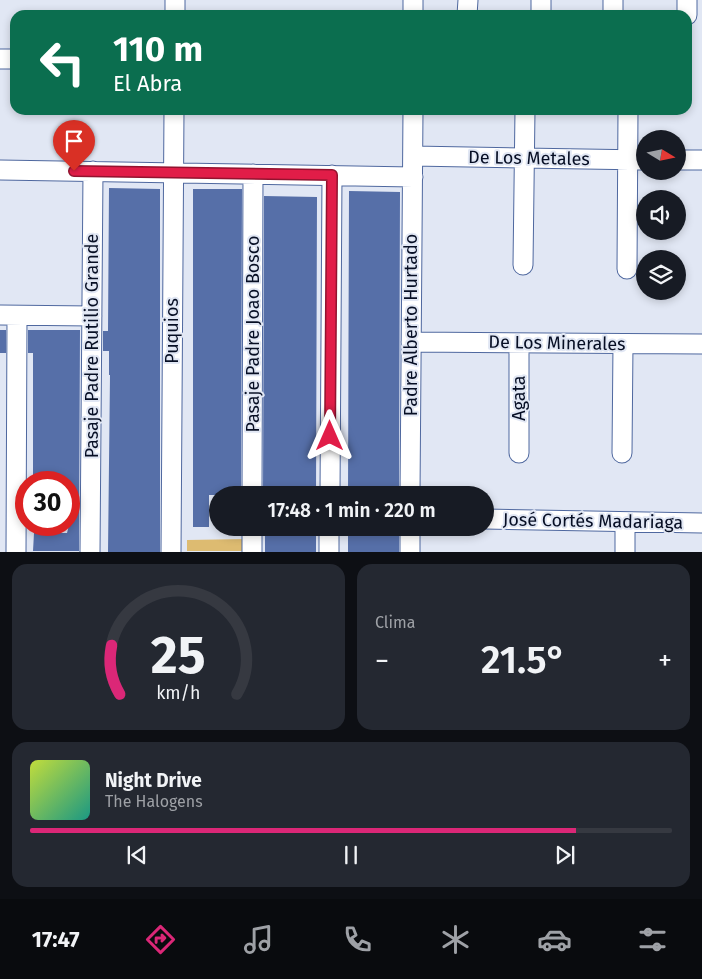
<!DOCTYPE html>
<html lang="es">
<head>
<meta charset="utf-8">
<style>
	:root { --surface:#171b24; --page:#242831; --text:#f1f3f6; --muted:#9ea1a6; --line:#363941; --accent:#db2777 }
	body { margin:0; font-family:"Fira Sans",sans-serif; background:var(--page); color:var(--text); height:100vh; display:flex; flex-direction:column; font-size:19px; white-space:nowrap }
	* { box-sizing:border-box; margin:0 }
	p { font-size:16px; color:var(--muted) }
	.icon { flex:none; width:28px; height:28px; fill:none; stroke:currentColor; stroke-width:2; stroke-linecap:round; stroke-linejoin:round }
	.map { position:relative; height:552px; overflow:hidden }
	.panel { display:flex; flex-direction:column; gap:12px; padding:12px; background:#0d0f14; flex:1 }
	.panel>* { flex:none }
	.guide { position:absolute; left:10px; top:10px; width:682px; height:105px; border-radius:15px; box-shadow:0 2px 8px #0003; background:#0b6e4f; color:#fff; overflow:hidden }
	.needle { width:32px; rotate:100deg }
	.tools { position:absolute; left:636px; top:130px; display:grid; gap:10px }
	.tools a { display:grid; place-items:center; width:50px; height:50px; border-radius:50%; background:var(--surface); box-shadow:0 2px 8px #0003; font-size:25px }
	.speed { position:absolute; left:15px; top:471px; display:flex; gap:10px; font-size:25px; font-weight:700; text-align:center }
	.speed>* { display:grid; place-content:center; width:65px; height:65px; border-radius:50%; background:var(--surface); box-shadow:0 2px 8px #0003; line-height:1 }
	.speed .limit { border:8px solid #d22; background:#fff; color:#111 }
	.pin { position:absolute; display:grid; place-items:center; width:42px; height:42px; color:#fff; margin:-51px -21px; border-radius:50% 50% 50% 0; rotate:-45deg; box-shadow:0 0 5px #0007 }
	.pin .icon { rotate:45deg }
	.me { position:absolute; width:55px; margin:-28px; rotate:0deg; stroke-linejoin:round; filter:drop-shadow(0 0 4px #0008) }
	.turn { display:flex; align-items:center; gap:18px; height:105px; padding:0 20px; font-size:22px }
	.turn .icon { width:65px; height:65px; stroke-width:2.5 }
	.turn b { display:block; font-size:35px; line-height:42px }
	.big { font-size:38px; font-weight:600; line-height:1.1 }
	.panel .tile { flex:1; display:flex; flex-direction:column; justify-content:center; gap:8px; min-width:0; padding:0 18px; border-radius:15px; background:var(--page) }
	.panel .dial { align-items:center; gap:0 }
	.dial svg { height:130px; overflow:visible; fill:none; stroke:var(--line); stroke-width:7; stroke-linecap:round; text-anchor:middle }
	.dial text { fill:var(--text); stroke:none }
	.song { display:flex; align-items:center; gap:15px }
	.cover { width:60px; height:60px; border-radius:8px; background:linear-gradient(135deg,hsl(70 70% 55%),hsl(170 70% 35%)) }
	.played { height:5px; border-radius:2px; background:linear-gradient(90deg,var(--accent) 85%,var(--line) 85%) }
	.keys { display:flex; justify-content:space-around; direction:ltr }
	.heat { display:flex; justify-content:space-between; align-items:center; font-size:28px; direction:ltr }
	.panel .tiles { flex:1; display:grid; gap:12px; grid-template-columns:1fr 1fr }
	.tile:last-child { grid-column:span 2 }
	.trip { position:absolute; left:209px; top:486px; width:285px; height:50px; border-radius:25px; background:var(--surface); box-shadow:0 2px 8px #0003; font-weight:600; line-height:50px; text-align:center }
	.menu { display:flex; height:80px; justify-content:space-around; align-items:center; background:#090b0e; color:var(--muted) }
	.menu .icon { width:35px; height:35px }
	.menu .selected { color:var(--accent) }
	.menu b { font-size:22px; color:var(--text) }
	.map>svg:first-child { display:block }
	.green { fill:#ddbb71 }
	.building { fill:#566fa8 }
	.lines { fill:none; stroke-linecap:round; stroke-linejoin:round }
	.minor-casing { stroke:#4f689f; stroke-width:21 }
	.minor { stroke:#fff; stroke-width:19 }
	.route-casing { stroke:#92132f; stroke-width:12 }
	.route { stroke:#e11d48; stroke-width:9 }
	.labels { text-anchor:middle; stroke-width:4; stroke-linejoin:round; paint-order:stroke }
	.street-label { font-size:18px; fill:#060e24; stroke:#e1e7f4 }
</style>
</head>
<body>
<div class="map">
<svg width="702" height="552" viewBox="0 0 702 552">
	<rect width="100%" height="100%" fill="#e1e7f4"/>
	<path class="green" d="M246 539V551H187V540Z"/>
	<path class="building" d="M109 188 160 189V552H108L110 375H109V351H103V331H108Z
		M193 189H242L241 495H209V527H193Z
		M349 191 400 192 399 495H348Z
		M264 196 317 197 316 495H263Z
		M0 330H6V353H0Z
		M28 330H80L79 551H33L34 533H67L69 525V482H33V353H28Z
		M265 528H316V552H265Z
		M348 528H399V552H348Z"/>
	<g class="lines">
		<defs>
			<path id="minor" d="M175 15V0
				M413 15V0
				M467 15 468 0
				M541 15V0
				M613 15V0
				M687 15V0
				M0 59H15
				M413 156 645 160
				M678 160H702
				M0 170 413 177
				M523 265 525 110
				M627 269 628 110
				M0 315 92 316
				M411 342 702 344
				M519 343V453
				M622 453 623 344
				M252 495 253 174
				M330 495 332 175
				M410 495 413 110
				M485 519 702 523
				M16 552 17 316
				M90 552 93 171
				M171 552 174 110
				M252 552V528
				M329 552V528
				M410 552V528
				M625 552V522"/>
		</defs>
		<use href="#minor" class="minor-casing"/>
		<use href="#minor" class="minor"/>
	</g>
	<g class="lines">
		<defs>
			<path id="route" d="M74 171 332 175 330 436"/>
		</defs>
		<use href="#route" class="route-casing"/>
		<use href="#route" class="route"/>
	</g>
	<g class="labels">
		<g class="street-label">
			<text transform="translate(529 158) rotate(1)" y="6">De Los Metales</text>
			<text transform="translate(411 325) rotate(-90)" y="6">Padre Alberto Hurtado</text>
			<text transform="translate(172 331) rotate(-90)" y="6">Puquios</text>
			<text transform="translate(253 334) rotate(-90)" y="6">Pasaje Padre Joao Bosco</text>
			<text transform="translate(557 343) rotate(1)" y="6">De Los Minerales</text>
			<text transform="translate(92 346) rotate(-90)" y="6">Pasaje Padre Rutilio Grande</text>
			<text transform="translate(519 398) rotate(-90)" y="6">Agata</text>
			<text transform="translate(593 521) rotate(1)" y="6">José Cortés Madariaga</text>
		</g>
	</g>
</svg>
<div class="tools">
<a><svg class="needle" viewBox="-14 -14 28 28"><path d="M0-13l5 13h-10z" fill="#e53935"/><path d="M0 13l5-13h-10z" fill="#9ea1a6"/></svg></a>
<a><svg class="icon" aria-label="sound" viewBox="0 0 24 24"><path d="M4 9h4l5-4v14l-5-4H4zM17 9q2 3 0 6"/></svg></a>
<a><svg class="icon" aria-label="layers" viewBox="0 0 24 24"><path d="M12 4l9 5-9 5-9-5zM3 14l9 5 9-5"/></svg></a>
</div>
<div class="speed"><div class="limit">30</div></div>
<div class="pin" style="left:74px;top:171px;background:#d93025"><svg class="icon" aria-label="arrive" viewBox="0 0 24 24"><path d="M6 21V4h12l-3 4 3 4H6"/></svg></div>
<svg class="me" style="left:330px;top:436px" viewBox="-20 -20 40 40"><path d="M0-17L14 15 0 8-14 15z" fill="#e11d48" stroke="#fff" stroke-width="4"/></svg>
<div class="trip">17:48 · 1 min · 220 m</div>
<div class="guide">
<div class="turn"><svg class="icon" aria-label="left" viewBox="0 0 24 24"><path d="M17 20v-9H6M10 6l-5 5 5 5"/></svg><div><b>110 m</b>El Abra</div></div>
</div>
</div>
<section class="panel">
<div class="tiles">
<div class="tile dial"><svg viewBox="0 0 100 80">
<path d="M14 69A42 42 0 1 1 86 69"/>
<path d="M14 69A42 42 0 0 1 9 39" stroke="#db2777"/>
<text x="50" y="56" font-size="32" font-weight="700">25</text>
<text x="50" y="72" font-size="11">km/h</text>
</svg></div>
<div class="tile"><p>Clima</p>
<div class="heat"><a>−</a><b class="big">21.5°</b><a>+</a></div>
</div>
<div class="tile">
<div class="song"><i class="cover"></i><div><b>Night Drive</b><p>The Halogens</p></div></div>
<div class="played"></div>
<div class="keys"><svg class="icon" aria-label="previous" viewBox="0 0 24 24"><path d="M18 5L8 12l10 7zM5 5v14"/></svg><svg class="icon" aria-label="pause" viewBox="0 0 24 24"><path d="M8 5v14M16 5v14"/></svg><svg class="icon" aria-label="next" viewBox="0 0 24 24"><path d="M6 5l10 7-10 7zM19 5v14"/></svg></div>
</div>
</div>
</section>
<nav class="menu">
<b>17:47</b>
<svg class="icon selected" aria-label="directions" viewBox="0 0 24 24"><path d="M12 3l9 9-9 9-9-9zM9 14v-3h6M13 9l2 2-2 2"/></svg>
<svg class="icon" aria-label="music" viewBox="0 0 24 24"><path d="M9 18V5l10-2v13"/><circle cx="6" cy="18" r="3"/><circle cx="16" cy="16" r="3"/></svg>
<svg class="icon" aria-label="phone" viewBox="0 0 24 24"><path d="M5 4h4l2 5-3 2q2 4 5 5l2-3 5 2v4C11 20 4 13 5 4z"/></svg>
<svg class="icon" aria-label="climate" viewBox="0 0 24 24"><path d="M12 3v18M4 7l16 10M4 17L20 7"/></svg>
<svg class="icon" aria-label="car" viewBox="0 0 24 24"><path d="M5 17H2v-5l4-1 3-4h7l3 4 3 1v5h-3M9 17h6M6 11h13"/><circle cx="7" cy="17" r="2"/><circle cx="17" cy="17" r="2"/></svg>
<svg class="icon" aria-label="filters" viewBox="0 0 24 24"><path d="M4 7h16M4 17h16"/><circle cx="9" cy="7" r="2"/><circle cx="15" cy="17" r="2"/></svg>
</nav>
</body>
</html>
